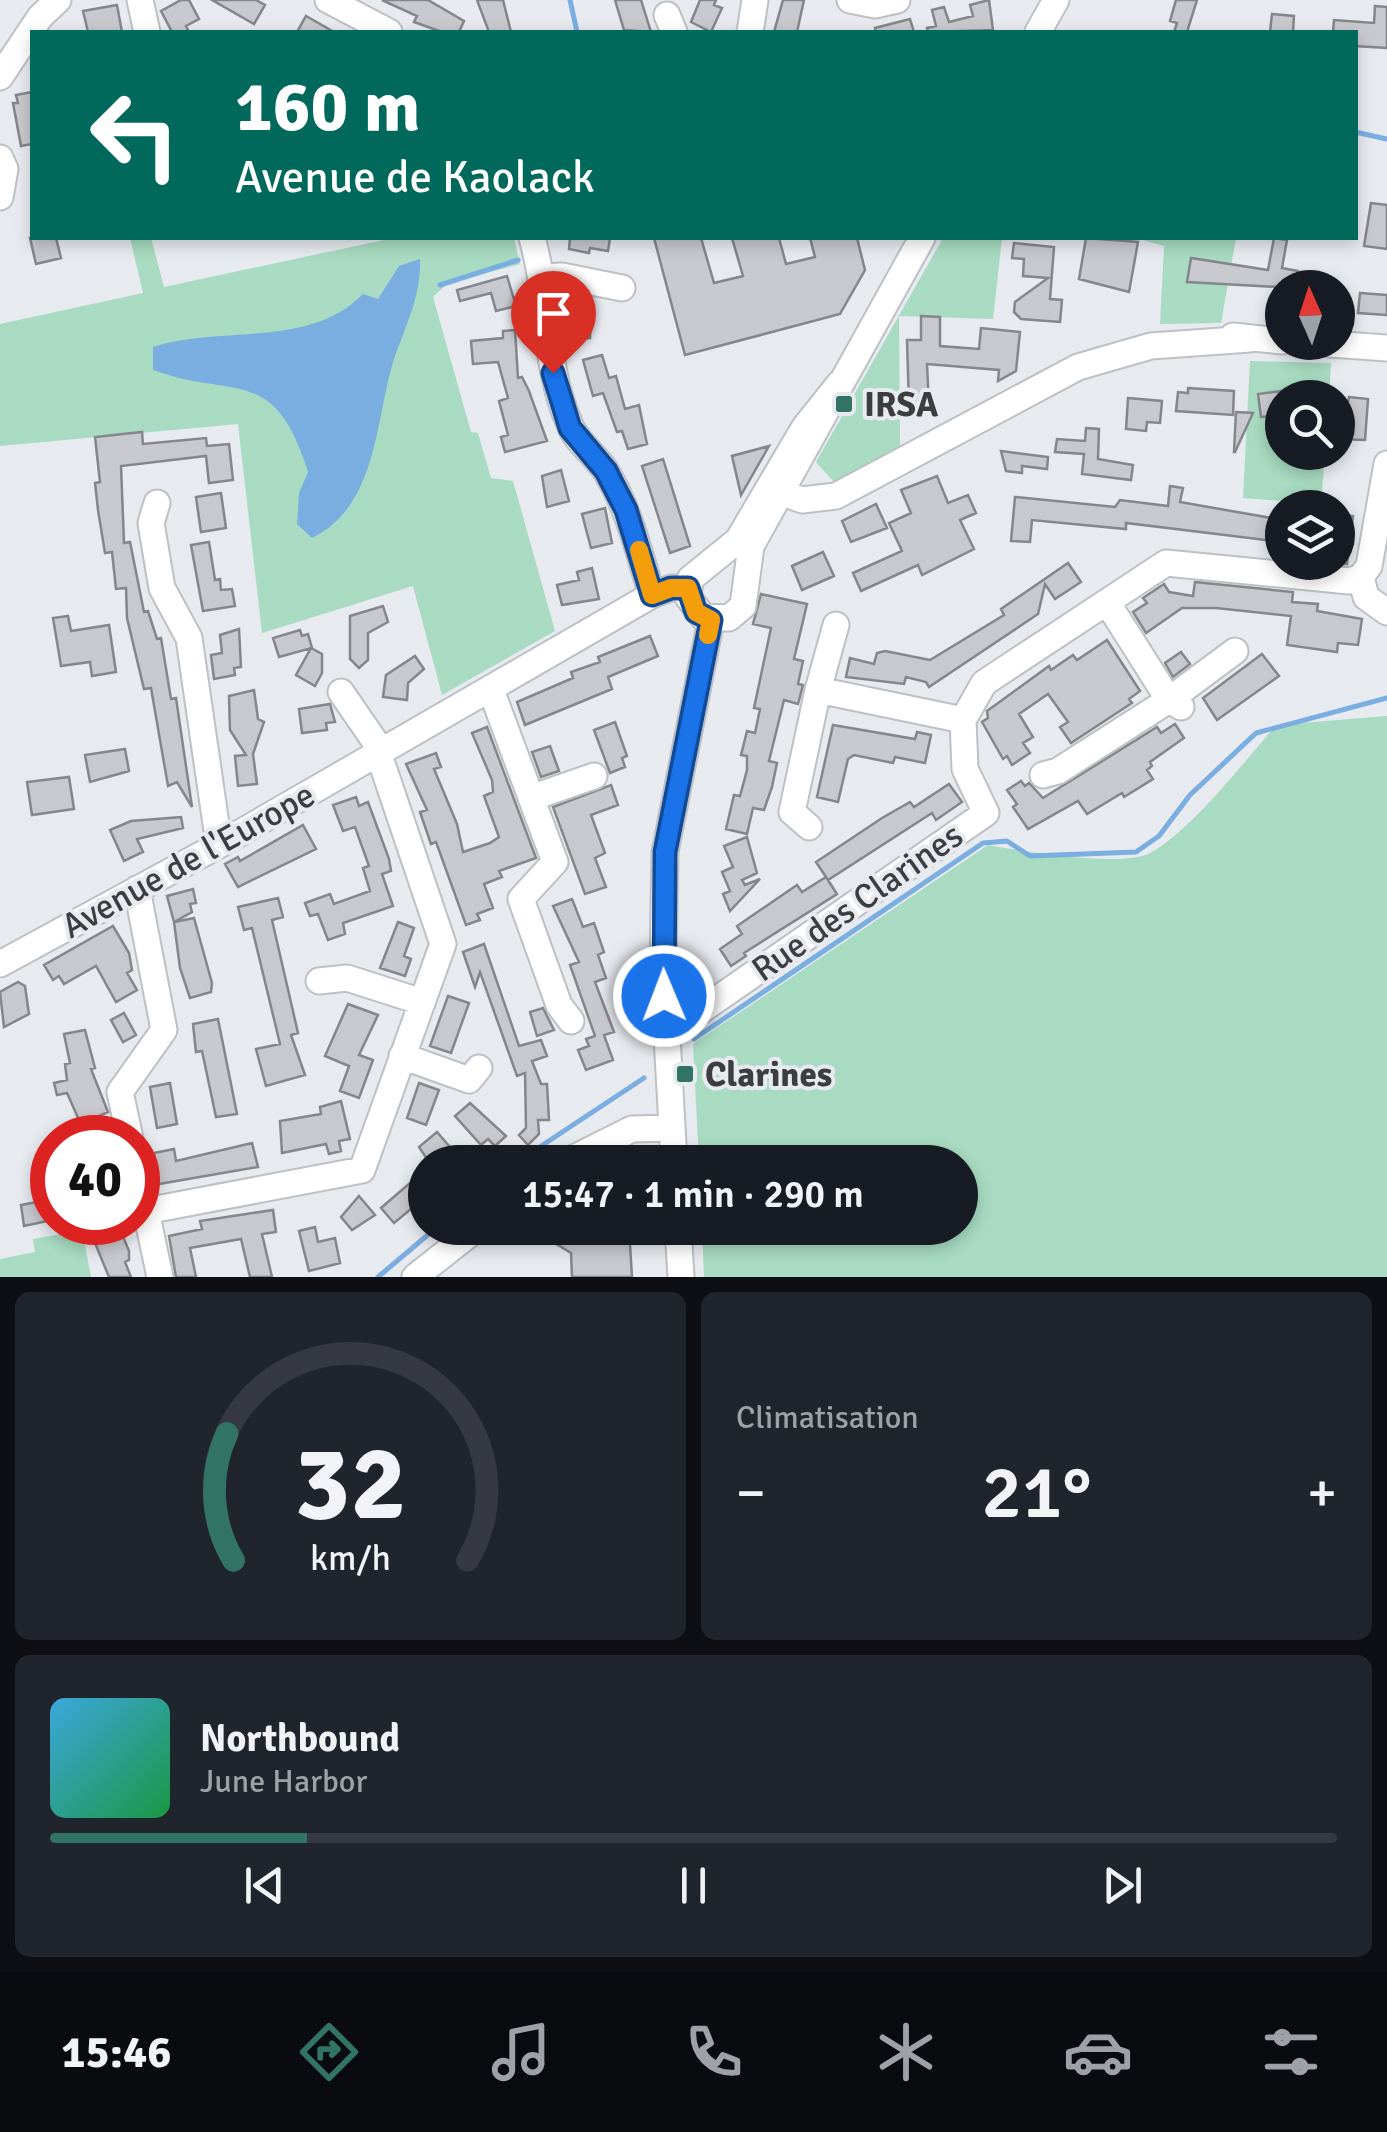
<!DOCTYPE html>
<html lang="fr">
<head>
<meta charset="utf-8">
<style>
	:root { --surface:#171b24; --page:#20242c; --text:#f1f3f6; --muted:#9ea1a6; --line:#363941; --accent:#317466 }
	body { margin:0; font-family:Signika,sans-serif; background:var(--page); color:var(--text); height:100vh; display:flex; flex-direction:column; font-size:38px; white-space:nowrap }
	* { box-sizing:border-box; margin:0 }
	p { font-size:32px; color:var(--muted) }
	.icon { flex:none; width:55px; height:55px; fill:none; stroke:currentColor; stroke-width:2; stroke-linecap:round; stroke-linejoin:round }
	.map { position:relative; height:1277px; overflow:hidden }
	.details { display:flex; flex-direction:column; gap:15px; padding:15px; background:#0d0f14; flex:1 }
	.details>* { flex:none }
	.hud { position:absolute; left:30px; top:30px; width:1328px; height:210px; border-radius:0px; box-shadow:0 5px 15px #0003; background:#00695c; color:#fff; overflow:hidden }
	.needle { width:65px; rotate:357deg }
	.tools { position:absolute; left:1265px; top:270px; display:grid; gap:20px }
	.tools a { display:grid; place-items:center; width:90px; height:90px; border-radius:50%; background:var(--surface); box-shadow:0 5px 15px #0003; font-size:50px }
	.speed { position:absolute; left:30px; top:1115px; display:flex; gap:20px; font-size:50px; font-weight:700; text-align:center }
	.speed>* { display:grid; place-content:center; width:130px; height:130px; border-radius:50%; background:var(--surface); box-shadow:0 5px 15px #0003; line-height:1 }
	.speed .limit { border:15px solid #d22; background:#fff; color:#111 }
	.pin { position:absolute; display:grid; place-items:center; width:85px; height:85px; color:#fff; margin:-102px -42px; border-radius:50% 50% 50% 0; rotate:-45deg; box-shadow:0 0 10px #0007 }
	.pin .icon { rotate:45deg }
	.me { position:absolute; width:110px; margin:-55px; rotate:359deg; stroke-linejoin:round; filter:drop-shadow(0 0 8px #0008) }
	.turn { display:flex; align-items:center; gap:35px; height:210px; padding:0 40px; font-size:45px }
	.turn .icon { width:130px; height:130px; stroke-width:2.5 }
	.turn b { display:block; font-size:70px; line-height:85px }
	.big { font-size:75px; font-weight:600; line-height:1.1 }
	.details .tile { flex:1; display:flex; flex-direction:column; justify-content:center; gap:15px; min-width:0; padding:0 35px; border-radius:15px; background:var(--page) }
	.details .dial { align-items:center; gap:0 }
	.dial svg { height:260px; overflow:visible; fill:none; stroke:var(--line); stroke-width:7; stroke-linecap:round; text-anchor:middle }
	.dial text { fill:var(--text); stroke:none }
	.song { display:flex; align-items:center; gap:30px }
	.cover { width:120px; height:120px; border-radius:15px; background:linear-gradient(135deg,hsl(200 70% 55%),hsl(140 70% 35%)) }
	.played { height:10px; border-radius:5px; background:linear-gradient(90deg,var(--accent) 20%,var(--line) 20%) }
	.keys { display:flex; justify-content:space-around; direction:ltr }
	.heat { display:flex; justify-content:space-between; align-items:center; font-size:55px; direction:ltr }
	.details .tiles { flex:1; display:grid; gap:15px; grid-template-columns:1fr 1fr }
	.tile:last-child { grid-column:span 2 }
	.trip { position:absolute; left:408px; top:1145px; width:570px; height:100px; border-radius:50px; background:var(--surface); box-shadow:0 5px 15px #0003; font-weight:600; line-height:100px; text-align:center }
	.dock { display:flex; height:160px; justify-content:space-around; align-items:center; background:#090b0e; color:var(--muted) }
	.dock .icon { width:70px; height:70px }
	.dock .active { color:var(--accent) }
	.dock b { font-size:45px; color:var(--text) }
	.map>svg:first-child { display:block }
	.green { fill:#a8dbc1 }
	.water { fill:#7aade0 }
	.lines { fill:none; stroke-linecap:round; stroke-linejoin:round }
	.stream { stroke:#7aade0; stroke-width:5 }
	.building { fill:#c7c9ce; stroke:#84868b; stroke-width:2.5 }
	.minor-casing { stroke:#bdc0c5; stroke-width:29 }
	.minor { stroke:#fff; stroke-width:25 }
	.route-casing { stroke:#114b97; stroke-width:25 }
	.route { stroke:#1a73e8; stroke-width:18 }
	.slow { stroke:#f59e0b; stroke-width:18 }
	.poi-dot { fill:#317466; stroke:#e7eaef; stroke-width:4 }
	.labels { text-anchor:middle; stroke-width:8; stroke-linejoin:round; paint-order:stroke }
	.poi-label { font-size:35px; font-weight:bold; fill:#3c3d3f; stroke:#e7eaef; text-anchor:start }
	.street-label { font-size:35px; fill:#3c3d3f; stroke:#e7eaef }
</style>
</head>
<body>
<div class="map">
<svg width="1387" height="1277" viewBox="0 0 1387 1277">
	<rect width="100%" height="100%" fill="#e7eaef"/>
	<path class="green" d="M130 238H151L164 287 393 238H514L520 264 448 283 433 297 471 432 478 433 491 478 513 481 555 631 442 695 413 586 262 633 238 424 0 446V324L143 293Z
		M943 238H1002L993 319 899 316 900 446 834 482 816 462Z
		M1136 238H1236L1221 323 1160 324 1164 246Z
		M1250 361 1331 363 1329 397 1282 398V452L1325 453 1321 504 1243 498Z
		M1387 716V1277H704L702 1228H960V1162H699L693 1044 988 845C1021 851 1122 868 1150 853 1190 832 1246 760 1276 725Z
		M82 1230 91 1277H0V1259L35 1252 33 1239Z"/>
	<path class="water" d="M420 259C421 298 405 326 393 362 375 423 377 506 312 538L297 524 299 493 308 472C274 364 237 400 153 370V347C220 325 310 349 363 294L378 299 399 266Z"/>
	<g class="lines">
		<path class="stream" d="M570 0 577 32
			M1355 132 1387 139
			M440 285 518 260
			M694 1039 983 843 1007 841 1030 856 1136 852 1159 836 1190 795 1256 733 1387 698
			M517 1162 644 1078
			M378 1277 436 1228"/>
	</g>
	<path class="building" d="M181 0H189L199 19 186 26 189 32H172L161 11Z
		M212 0H256L265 5 254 24Z
		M382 0H428L464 21 459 32H442L414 22 417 16Z
		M477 0H503L511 32H489Z
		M615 0H641L651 32 624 30Z
		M700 0H716L714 5 722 8 711 32 691 22Z
		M783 0H804L797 32H774Z
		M989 0 993 30 928 32 927 28 936 26 932 10 944 7 949 22 973 16 970 5Z
		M1176 0H1197L1187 32H1174L1177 23 1170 21Z
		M117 5 122 32H88L83 11Z
		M1375 6 1387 7V48L1355 46V32H1333L1334 20 1374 23Z
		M1272 14 1294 16 1293 32H1270Z
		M306 16 334 32H297Z
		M910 19 914 32H876L875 28Z
		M32 92V144L21 146 13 103H18L16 95Z
		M1371 203 1387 205V249L1364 246Z
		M30 238H56L61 258 36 264Z
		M570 238H610L608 251 590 248 589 253 569 249Z
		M654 238H701L714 283 743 276 732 238H779L786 264 815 257 810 238H857L865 270 840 314 685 355Z
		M1086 238 1138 242 1129 292 1079 279Z
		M1274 238 1287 240 1282 268 1298 271 1296 288 1187 282 1191 258 1268 270Z
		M1014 243 1054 247 1050 299 1062 300 1060 322 1021 319 1014 312 1015 302 1048 278 1023 276 1024 259 1012 258Z
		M507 276 516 306 496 311 491 293 460 301 457 290Z
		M1360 293 1387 295V315L1358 313Z
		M567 300H581V307L592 306 590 338 569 339Z
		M921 316 940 317V346L979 349 981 328 1020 332 1016 371 998 381 999 370 927 364 929 405 909 406 907 340H921Z
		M515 330 518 378 522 377 529 391 547 441 505 452 501 437 508 435 499 401 508 398 498 362 473 364 471 341 503 338V331Z
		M602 355 609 378 616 376 625 409 639 405 647 444 628 449 622 431 617 432 603 393 593 396 583 360Z
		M1188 388 1234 391 1233 415 1176 411 1178 392 1188 393Z
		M1282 391V415L1261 417 1258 394Z
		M1349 397 1368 399 1365 440 1340 439Z
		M1128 398 1162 401 1160 423 1147 422 1146 431 1126 429Z
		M1236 412 1253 413 1235 452H1234Z
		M1086 428 1099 429 1098 459 1133 465 1131 480 1082 474 1084 454 1055 452 1057 439 1085 441Z
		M142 432 143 444 206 438 207 446 229 444 233 480 209 483 206 456 121 466 124 543 130 542 144 612 148 611 157 639 161 638 171 699 176 698 192 807 177 782 168 786 151 688 144 689 127 618 126 588 116 589 112 552 105 553 98 510 95 483 100 482 95 437Z
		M769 446 741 495 732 456Z
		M1001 451 1048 457 1047 469 1022 466V473L1006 471Z
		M663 459 690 546 670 553 642 466Z
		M561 470 569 501 547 507 542 476Z
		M937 476 948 503 968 495 976 513 960 520 974 549 922 575 918 565 861 591 853 573 902 551 889 523 911 513 901 490Z
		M1170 486 1183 488 1180 502 1277 519 1275 541 1126 523V529L1032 520 1030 542 1011 541 1015 497 1115 507 1120 500 1168 506Z
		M221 493 226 528 201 532 196 497Z
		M876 504 887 528 851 542 842 521Z
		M605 508 612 543 591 548 582 514Z
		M1338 514 1353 516 1347 564H1338Z
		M209 542 215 580 220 579 221 590 232 589 235 606 203 611 191 545Z
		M823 552 834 576 802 590 792 566Z
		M1068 563 1081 582 1055 599 1045 584 1038 614 929 687 926 682 906 677 904 684 846 677 850 658 874 664 877 653 885 651 930 660 1004 615 1001 609Z
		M592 568 599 599 562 605 557 585 579 580 577 572Z
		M1195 582 1293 592 1292 602 1318 604 1317 611 1362 619 1358 645 1338 643 1337 652 1287 645 1291 616 1216 608H1182L1146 633 1133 612 1147 603 1143 598 1164 584 1169 592 1193 596Z
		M761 594 807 604 794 659 803 661 798 684 803 685 798 704 784 700 769 761 777 763 772 787 764 810 753 808 747 834 726 829 734 795 740 796 747 770V756L741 755 747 731 755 733 760 709 754 708 771 628 753 624Z
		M383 606 388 622 368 633V660L359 668 350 659V616Z
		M68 616 71 631 109 625 116 672 92 676 90 662 61 666 53 618Z
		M239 629 241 667 234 668 235 675 214 679 211 655 222 653 220 635Z
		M300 630 302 636 308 634 312 648 279 657 273 638Z
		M650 636 658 656 608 677 612 689 525 725 517 702 573 678 571 672 600 662 598 657Z
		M1107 640 1140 691 1129 699 1132 703 1071 743 1060 727 1068 722 1048 694 1019 714 1033 737 1023 743 1030 753 1012 765 1007 756 1003 759 982 722 988 718 987 711 1049 666 1051 670 1073 655 1077 660Z
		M311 648 322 654V673L315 686 296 675Z
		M1181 652 1190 664 1173 677 1165 663Z
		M1262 654 1279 676 1217 720 1203 698Z
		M415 656 424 669 408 683 407 700 383 697 386 675Z
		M254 690 258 719 264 722 253 754 257 784 238 786 235 756 246 755 230 730 229 696Z
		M330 704 335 722 326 723 327 730 302 733 299 709Z
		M615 722 627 756 622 758 625 767 610 773 594 730Z
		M1175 724 1184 738 1150 762 1152 766 1147 770 1153 779 1124 797 1122 793 1087 814 1078 801 1028 829 1013 807 1017 804 1007 790 1021 781 1025 786 1029 783 1043 798 1157 727 1161 733Z
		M833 725 915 739 917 732 931 735 925 763 895 757 893 763 854 755 848 759 838 802 817 797Z
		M487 727 536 858 499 871 502 877 484 884 493 908 477 914 480 920 466 925 436 842 431 844 420 812 427 810 406 764 436 753 441 767 434 769 457 824 463 852 490 843 499 837 484 796 493 792 492 780 472 733Z
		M550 746 559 771 541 777 532 752Z
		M125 749 129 771 90 782 85 755Z
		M69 777 74 809 32 815 27 782Z
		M949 784 962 802 936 820 932 813 828 880 816 862 882 818 910 802 914 807Z
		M611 785 618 805 591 815 605 853 595 858 606 887 585 894 553 807Z
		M356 797 359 806 368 802 389 859 391 871 382 874 393 906 343 923 345 934 328 940 318 914 310 916 305 903 330 894 334 904 370 891 363 868 369 866 355 827 343 831 333 805Z
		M181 817 183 828 137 839 143 852 124 861 110 830 131 821Z
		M303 825 316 849 238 887 225 864 238 857 240 861Z
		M747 837 757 873 742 880 745 885 760 879 730 911 723 894 730 891 722 872 733 867 724 846Z
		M826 877 837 894 744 953 746 956 731 966 720 949 742 934 737 926 797 885 802 892Z
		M193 889 196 903 190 904 192 912 174 922 167 896Z
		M278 898 283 917 272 920 298 1033 291 1035 305 1075 266 1086 256 1049 280 1044 252 928 244 930 238 907Z
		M572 899 583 927 594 923 604 952 598 955 606 978 595 982 614 1032 604 1035 613 1060 586 1070 578 1050 589 1046 586 1039 595 1036 570 965 579 962 553 906Z
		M194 918 212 983 211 992 190 998 180 968 174 922Z
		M398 922 414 928 404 956 411 959 405 976 380 968Z
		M113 926 129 953 132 970 127 973 137 990 116 1002 96 966 64 984 59 976 53 980 44 965Z
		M484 944 519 1046 541 1040 547 1056 532 1061 541 1084H547L549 1120H538L539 1134 528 1145 519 1135 526 1128 525 1073 517 1076 480 972 475 987 463 952Z
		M18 982 25 986 29 1014 4 1027 0 992Z
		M448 996 469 1003 451 1053 430 1046Z
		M348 1004 378 1015 359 1055 373 1060 359 1098 340 1091 349 1066 325 1056Z
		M543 1008 554 1030 537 1036 530 1012Z
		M124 1013 136 1035 123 1042 111 1020Z
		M218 1019 237 1114 216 1117 202 1051 196 1052 193 1024Z
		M85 1030 95 1068 91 1069 108 1112 99 1116 107 1138H87L67 1093 57 1095 54 1083 67 1080 65 1064 70 1063 64 1034Z
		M170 1083 177 1124 157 1128 150 1087Z
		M419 1083 439 1090 426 1125 407 1118Z
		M341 1101 350 1139 339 1141 341 1151 329 1154 326 1144 282 1153 280 1121 321 1114 320 1107Z
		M470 1103 506 1136 495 1146 488 1139 481 1145 455 1116Z
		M437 1132 463 1162H429L419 1147Z
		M252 1143 258 1167 159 1184 154 1153 174 1149 176 1161Z
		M410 1183 423 1199 394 1223 381 1208Z
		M359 1196 375 1215 352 1230 341 1217Z
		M52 1199V1220L24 1226 21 1205Z
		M273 1210 276 1232 262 1234 272 1277H250L241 1239 190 1248 196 1277H176L169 1236 202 1229 200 1221Z
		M102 1222H117L129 1251V1260L125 1262 131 1277H109L95 1243 108 1237Z
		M315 1227 318 1242 335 1238 340 1263 309 1271 299 1231Z
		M530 1228H629L632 1277H572L571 1253Z"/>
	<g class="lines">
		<defs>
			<path id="minor" d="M140 0 147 32
				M328 0 389 32
				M850 0 875 5 897 0
				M667 15 674 32
				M750 32 755 0
				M1038 32 1056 0
				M0 77 40 17 58 0
				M0 158 5 169 0 197
				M532 238C550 300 543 364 570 425 577 443 597 456 607 473 630 511 639 554 652 595
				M542 277 562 276 622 288
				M1233 336 1282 341
				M1303 342 1387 348
				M839 384 804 428 738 540 690 579 688 597 703 617 729 618 743 606 751 546 922 238
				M1387 464 1369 566 1361 577 1366 597 1387 612
				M770 501 783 493 802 500 836 496 1078 367 1151 346 1250 339
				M157 503 151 523 162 588 189 638 219 845
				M1107 602 1169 700 1181 707
				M491 690 555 862 521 899 559 1005 571 1021
				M818 690 836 625
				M1043 775 1058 771 1169 700 1235 651
				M531 798 594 776
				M809 827 792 812 818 690 963 720
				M0 964 219 845 652 595 671 588 688 589
				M319 981 347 978 422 1002
				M666 1027H677L986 813 965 769 963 720 984 683 1166 563 1349 581 1361 577
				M402 1056 469 1080 479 1068
				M130 1138 120 1092 164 1030 137 889
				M566 1162 632 1129 671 1128
				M674 1162 663 965 665 852 711 620
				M138 1173 146 1211 362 1170 443 944 374 740 341 692
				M146 1211 160 1277
				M678 1228 681 1277
				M415 1277 477 1228"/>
		</defs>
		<use href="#minor" class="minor-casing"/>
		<use href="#minor" class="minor"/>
	</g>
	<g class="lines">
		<defs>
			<path id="route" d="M553 373 570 428 606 471 626 510 652 595 671 588H688L696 612 711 620 665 852 664 996"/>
		</defs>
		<use href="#route" class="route-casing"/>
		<use href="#route" class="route"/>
		<path class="slow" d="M639 550 652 595 671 588H688L696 612 711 620 708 635"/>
	</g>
	<g class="poi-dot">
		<rect x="834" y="394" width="20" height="20" rx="5"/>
		<rect x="675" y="1064" width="20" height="20" rx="5"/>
	</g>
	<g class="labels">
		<g class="poi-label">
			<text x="864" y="416">IRSA</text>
			<text x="705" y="1086">Clarines</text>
		</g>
		<g class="street-label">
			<text transform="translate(188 860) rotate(-29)" y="12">Avenue de l'Europe</text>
			<text transform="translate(857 902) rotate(-35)" y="12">Rue des Clarines</text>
		</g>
	</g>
</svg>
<div class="tools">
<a><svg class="needle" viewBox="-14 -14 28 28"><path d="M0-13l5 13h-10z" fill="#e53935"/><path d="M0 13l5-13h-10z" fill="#9ea1a6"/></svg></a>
<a><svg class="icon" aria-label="search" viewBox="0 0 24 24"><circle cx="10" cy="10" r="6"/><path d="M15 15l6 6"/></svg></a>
<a><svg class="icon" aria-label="layers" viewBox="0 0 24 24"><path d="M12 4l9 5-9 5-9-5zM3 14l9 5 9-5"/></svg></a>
</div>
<div class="speed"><div class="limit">40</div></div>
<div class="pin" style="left:553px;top:373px;background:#d93025"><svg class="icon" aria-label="arrive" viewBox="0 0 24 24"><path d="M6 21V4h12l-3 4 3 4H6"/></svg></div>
<svg class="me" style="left:664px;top:996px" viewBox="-20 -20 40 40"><circle r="17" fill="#1a73e8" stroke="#fff" stroke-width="3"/><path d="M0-11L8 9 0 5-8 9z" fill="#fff"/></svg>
<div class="trip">15:47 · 1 min · 290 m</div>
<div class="hud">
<div class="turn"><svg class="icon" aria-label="left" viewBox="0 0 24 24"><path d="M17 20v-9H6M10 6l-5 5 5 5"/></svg><div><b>160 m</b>Avenue de Kaolack</div></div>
</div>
</div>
<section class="details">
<div class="tiles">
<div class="tile dial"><svg viewBox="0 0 100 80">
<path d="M14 69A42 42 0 1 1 86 69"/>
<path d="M14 69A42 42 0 0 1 12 30" stroke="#317466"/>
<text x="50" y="56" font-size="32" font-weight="700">32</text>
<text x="50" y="72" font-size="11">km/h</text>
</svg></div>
<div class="tile"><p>Climatisation</p>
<div class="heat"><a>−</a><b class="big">21°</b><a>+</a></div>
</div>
<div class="tile">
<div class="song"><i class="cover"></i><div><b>Northbound</b><p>June Harbor</p></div></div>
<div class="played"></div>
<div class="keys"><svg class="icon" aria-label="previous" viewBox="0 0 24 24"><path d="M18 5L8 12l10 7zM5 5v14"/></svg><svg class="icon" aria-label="pause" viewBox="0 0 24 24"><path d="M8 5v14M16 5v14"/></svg><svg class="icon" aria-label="next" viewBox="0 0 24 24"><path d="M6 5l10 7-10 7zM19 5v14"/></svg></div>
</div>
</div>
</section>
<nav class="dock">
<b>15:46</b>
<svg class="icon active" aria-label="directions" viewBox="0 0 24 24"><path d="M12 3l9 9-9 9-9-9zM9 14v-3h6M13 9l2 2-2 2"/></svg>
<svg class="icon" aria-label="music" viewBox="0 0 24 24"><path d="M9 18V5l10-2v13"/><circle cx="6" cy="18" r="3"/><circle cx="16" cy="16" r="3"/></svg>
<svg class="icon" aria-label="phone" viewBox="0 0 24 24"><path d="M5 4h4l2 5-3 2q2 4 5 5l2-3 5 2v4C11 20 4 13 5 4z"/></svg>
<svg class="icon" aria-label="climate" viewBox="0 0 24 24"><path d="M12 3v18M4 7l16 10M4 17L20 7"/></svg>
<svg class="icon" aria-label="car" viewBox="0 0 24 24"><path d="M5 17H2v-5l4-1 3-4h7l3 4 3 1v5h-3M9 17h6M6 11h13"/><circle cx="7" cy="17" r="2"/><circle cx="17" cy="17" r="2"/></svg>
<svg class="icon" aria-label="filters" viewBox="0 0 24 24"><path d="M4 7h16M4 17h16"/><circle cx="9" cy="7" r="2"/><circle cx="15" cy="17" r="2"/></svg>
</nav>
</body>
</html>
